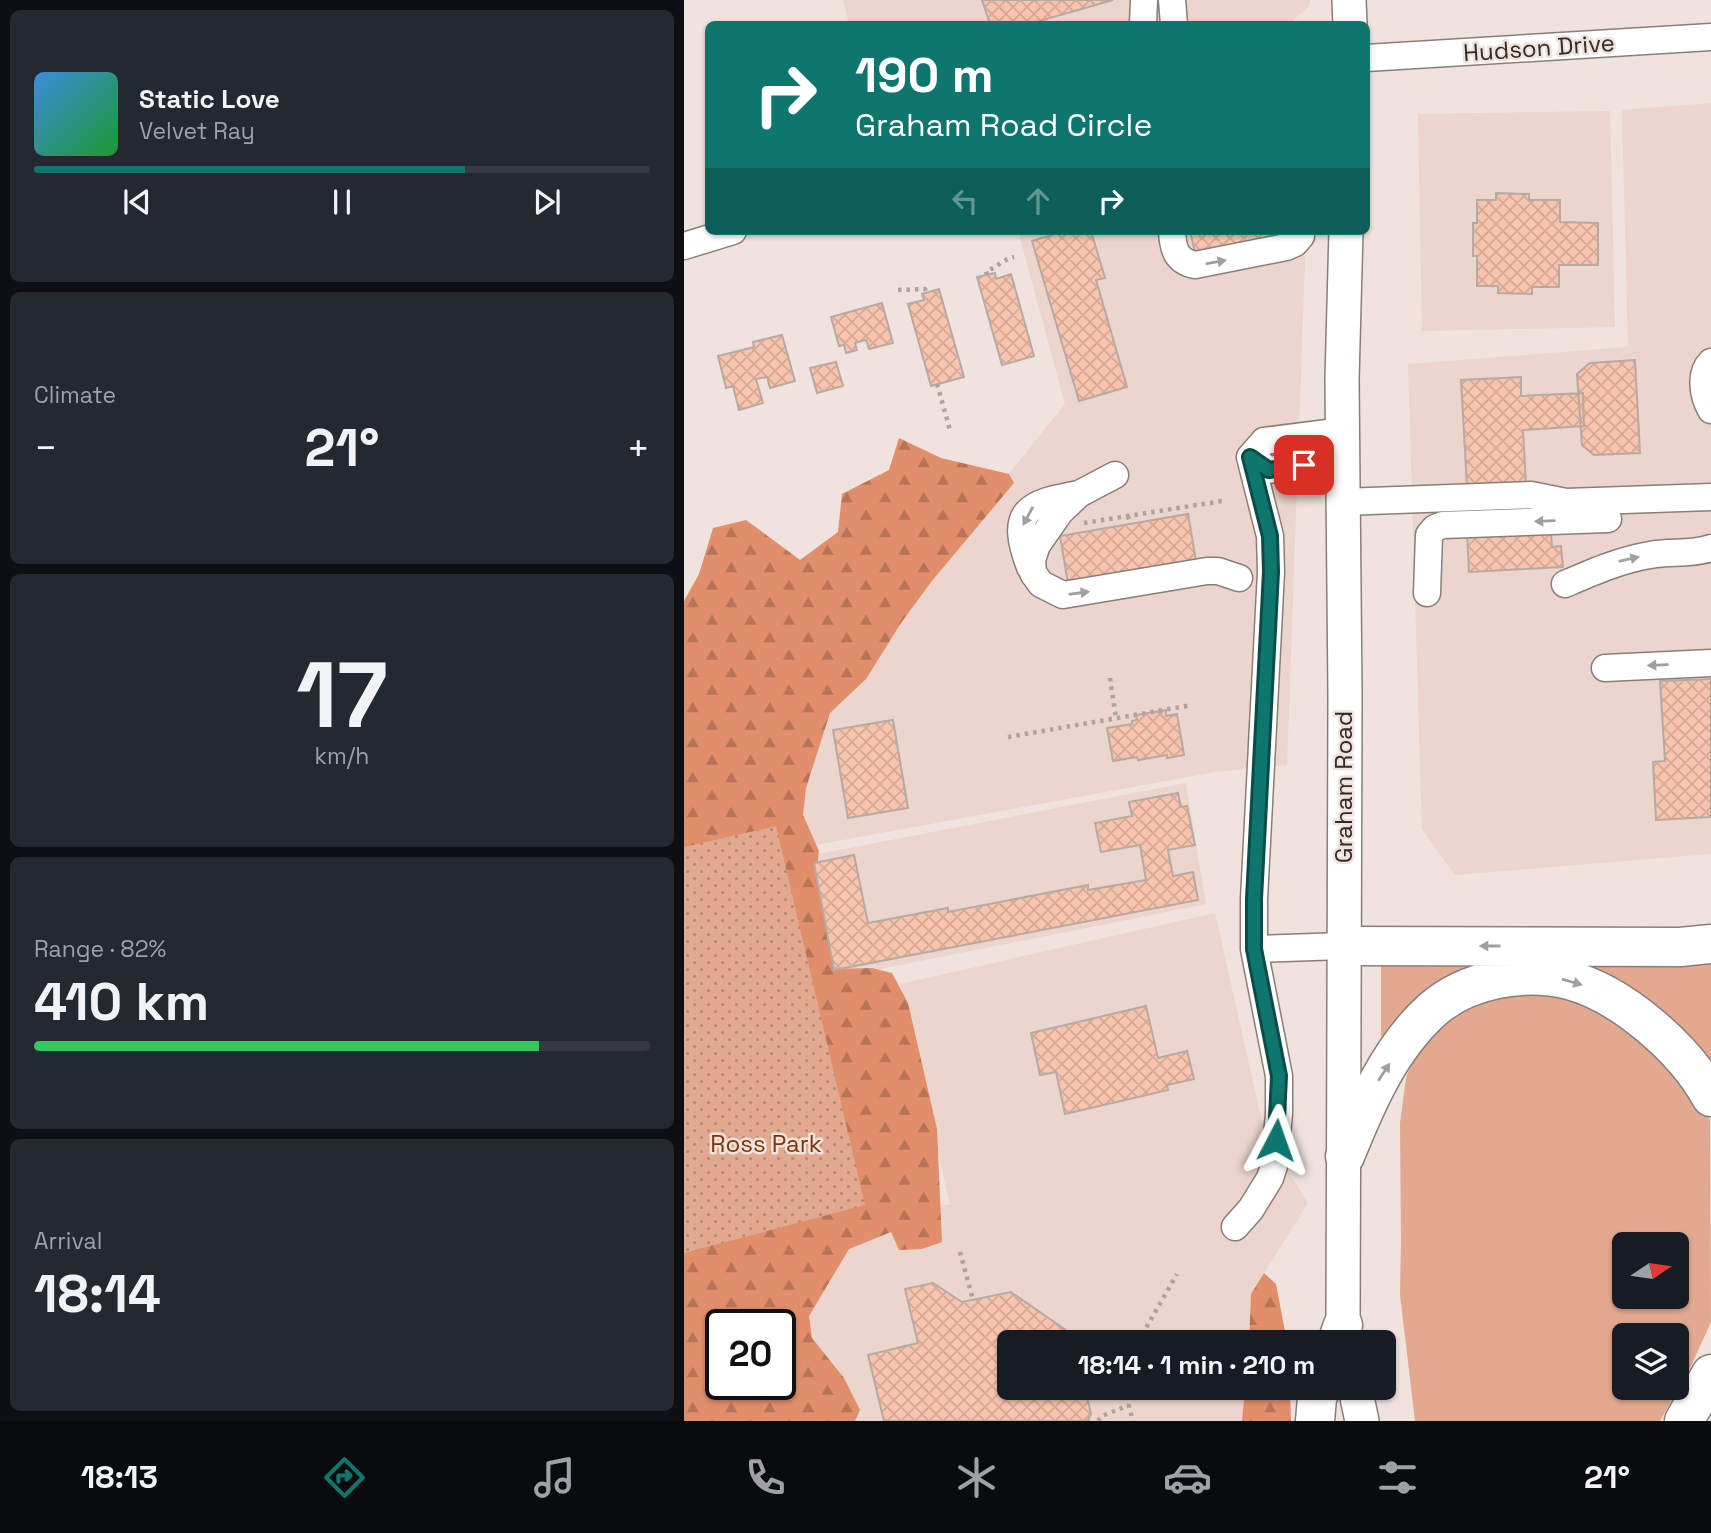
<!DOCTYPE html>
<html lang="en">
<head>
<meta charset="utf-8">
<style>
	:root { --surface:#171b24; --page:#242831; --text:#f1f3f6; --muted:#9ea1a6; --line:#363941; --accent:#0f766e }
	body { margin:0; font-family:"Space Grotesk",sans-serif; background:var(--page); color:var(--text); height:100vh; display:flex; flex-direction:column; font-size:26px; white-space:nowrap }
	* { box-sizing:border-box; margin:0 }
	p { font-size:23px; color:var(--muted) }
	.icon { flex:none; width:38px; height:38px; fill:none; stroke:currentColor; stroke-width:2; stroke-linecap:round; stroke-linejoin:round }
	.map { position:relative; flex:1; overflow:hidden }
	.sheet { display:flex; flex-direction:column; gap:10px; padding:10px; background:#0d0f14; width:684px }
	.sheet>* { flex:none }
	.guide { position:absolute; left:21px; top:21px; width:665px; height:214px; border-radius:10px; box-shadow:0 2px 5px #0004; background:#0f766e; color:#fff; overflow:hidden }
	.needle { width:46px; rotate:77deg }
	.controls { position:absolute; left:928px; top:1232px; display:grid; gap:14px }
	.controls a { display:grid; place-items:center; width:77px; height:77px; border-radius:10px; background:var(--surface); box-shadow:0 2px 5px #0004; font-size:35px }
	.speed { position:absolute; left:21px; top:1309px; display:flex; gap:14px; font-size:35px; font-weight:700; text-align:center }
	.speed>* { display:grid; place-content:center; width:91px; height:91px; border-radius:50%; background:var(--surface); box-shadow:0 2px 5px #0004; line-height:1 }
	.speed .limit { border:4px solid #111; border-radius:10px; background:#fff; color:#111 }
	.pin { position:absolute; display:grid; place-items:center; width:60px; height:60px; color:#fff; margin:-30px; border-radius:14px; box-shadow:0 4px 10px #0006 }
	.me { position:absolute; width:77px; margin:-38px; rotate:4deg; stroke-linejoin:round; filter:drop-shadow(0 0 5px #0008) }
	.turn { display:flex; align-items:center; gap:24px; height:147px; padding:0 35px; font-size:32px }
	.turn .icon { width:91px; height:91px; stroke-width:2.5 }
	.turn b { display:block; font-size:49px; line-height:60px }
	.lanes { display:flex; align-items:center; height:66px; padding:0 35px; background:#0003; justify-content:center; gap:35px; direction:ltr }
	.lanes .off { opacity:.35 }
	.big { font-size:52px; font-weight:600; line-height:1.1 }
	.sheet .card { flex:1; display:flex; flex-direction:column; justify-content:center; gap:10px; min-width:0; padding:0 24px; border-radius:10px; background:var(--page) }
	.sheet .dial { align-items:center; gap:0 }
	.dial b { font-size:91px; line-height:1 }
	.song { display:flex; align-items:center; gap:21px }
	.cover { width:84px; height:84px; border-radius:10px; background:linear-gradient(135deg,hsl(210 70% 55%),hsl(130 70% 35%)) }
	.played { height:7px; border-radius:4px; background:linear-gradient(90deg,var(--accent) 70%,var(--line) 70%) }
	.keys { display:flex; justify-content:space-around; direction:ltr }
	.heat { display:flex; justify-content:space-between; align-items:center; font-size:38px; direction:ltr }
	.charge { height:10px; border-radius:5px; background:linear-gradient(90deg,#34c759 82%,var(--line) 0) }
	.trip { position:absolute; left:313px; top:1330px; width:399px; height:70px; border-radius:10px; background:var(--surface); box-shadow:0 2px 5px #0004; font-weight:600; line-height:70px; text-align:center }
	.dock { display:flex; height:112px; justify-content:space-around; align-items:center; background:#090b0e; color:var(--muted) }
	.dock .icon { width:49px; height:49px }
	.dock .active { color:var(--accent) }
	.dock b { font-size:32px; color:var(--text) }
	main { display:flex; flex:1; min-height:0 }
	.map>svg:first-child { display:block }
	.built { fill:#ebd5cc; fill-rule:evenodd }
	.grass { fill:#e2a990; fill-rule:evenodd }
	.forest { fill:url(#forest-firs); fill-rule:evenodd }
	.park { fill:url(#park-dots) }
	.building { fill:url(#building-cross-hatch); stroke:#b7aaa4; stroke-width:2 }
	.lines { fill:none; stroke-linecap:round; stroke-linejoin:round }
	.minor-casing { stroke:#8a7e78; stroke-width:29 }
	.major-casing { stroke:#8a7e78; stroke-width:36 }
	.highway-casing { stroke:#8a7e78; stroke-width:41 }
	.path { stroke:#afa39f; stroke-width:4.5; stroke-dasharray:3.5 5; stroke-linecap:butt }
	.minor { stroke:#fff; stroke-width:26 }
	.major { stroke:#fff; stroke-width:33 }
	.highway { stroke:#fff; stroke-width:38 }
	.oneway { fill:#a2a09f }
	.route-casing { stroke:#0a4d48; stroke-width:18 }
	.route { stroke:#0f766e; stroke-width:12 }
	.labels { text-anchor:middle; stroke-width:5; stroke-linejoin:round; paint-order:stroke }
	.street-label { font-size:24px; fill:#312b29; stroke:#f0e2dc }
	.park-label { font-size:24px; fill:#7d340a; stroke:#f0e2dc }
</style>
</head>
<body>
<main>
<section class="sheet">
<div class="card">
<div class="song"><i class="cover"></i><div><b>Static Love</b><p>Velvet Ray</p></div></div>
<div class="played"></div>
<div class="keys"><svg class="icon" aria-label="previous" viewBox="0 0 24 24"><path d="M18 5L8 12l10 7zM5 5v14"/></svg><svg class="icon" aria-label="pause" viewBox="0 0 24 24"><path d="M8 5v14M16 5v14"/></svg><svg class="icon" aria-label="next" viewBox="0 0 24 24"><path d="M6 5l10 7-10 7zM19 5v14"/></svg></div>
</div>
<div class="card"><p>Climate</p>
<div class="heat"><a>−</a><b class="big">21°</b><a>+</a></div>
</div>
<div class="card dial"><b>17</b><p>km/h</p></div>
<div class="card"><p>Range · 82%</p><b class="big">410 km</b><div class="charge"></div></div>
<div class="card"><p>Arrival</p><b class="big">18:14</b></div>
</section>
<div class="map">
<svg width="1027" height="1421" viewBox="0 0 1027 1421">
	<defs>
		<pattern id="forest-firs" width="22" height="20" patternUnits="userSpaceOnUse" patternTransform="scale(1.75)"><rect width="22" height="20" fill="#e18e6a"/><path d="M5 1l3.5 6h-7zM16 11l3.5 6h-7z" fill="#b77457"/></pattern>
		<pattern id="park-dots" width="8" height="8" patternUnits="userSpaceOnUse" patternTransform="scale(1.75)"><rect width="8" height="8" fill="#e2a990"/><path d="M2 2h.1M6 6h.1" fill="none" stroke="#b88a76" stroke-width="1.8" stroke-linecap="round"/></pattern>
		<pattern id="building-cross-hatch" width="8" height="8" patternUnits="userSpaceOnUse" patternTransform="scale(1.75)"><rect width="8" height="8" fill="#f8c4ad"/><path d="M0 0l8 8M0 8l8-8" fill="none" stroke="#d5a995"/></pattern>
	</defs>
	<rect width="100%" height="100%" fill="#f0e2dc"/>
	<path class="built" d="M159 0H626L625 6 605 24H165Z
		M1027 103V854L771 875 738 829 724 364 944 347 938 110Z
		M926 111 931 327 738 331 734 114Z
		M334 231H622L603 765 531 772 115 848 99 755 381 404Z
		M502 783 522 904 141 980 119 857Z
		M531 913 581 1135 624 1203 567 1294 565 1342H326V1388H561L558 1421H0V1253L190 1202 266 1205 216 984ZM37 1325H96V1384H37Z"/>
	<path class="grass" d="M717 960 1027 961V1074L855 964 708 1040 697 1036V966Z
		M813 988 908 994 1009 1090 1026 1120 1027 1322 1007 1366 976 1421H731L716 1295 717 1240 716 1123 722 1078 735 1043 756 1018ZM940 1244H992V1297H940ZM940 1335H992V1388H940Z"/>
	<path class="forest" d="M215 438 257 458 325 474 330 483 247 582 217 623 182 679 146 713 122 788 119 815 135 851 132 876 150 969 188 968 208 973 224 1003 253 1129 258 1242 238 1249 215 1250 207 1232 165 1249 125 1316 128 1338 160 1378 176 1410 171 1421H0V601L15 574 29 528 62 520 116 560 154 532 158 494 205 470ZM37 1325H96V1384H37Z
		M580 1273 592 1284 603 1342H565L567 1294Z
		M561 1388H606L607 1421H558Z"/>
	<path class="park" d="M92 826 181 1205 0 1253V847Z"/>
	<path class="building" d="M298 0H429L345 24H306Z
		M812 193 845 194V200H876V222L914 223V265H875V287H848V294L814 293V286H793V256H789V223H793V200H812Z
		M381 231H407L421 278 412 280 443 387 395 401 348 241Z
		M506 231H589L590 237 511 253Z
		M311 273 312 279 327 274 350 356 318 365 293 277Z
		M255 289 280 377 247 386 224 304 240 300 238 294Z
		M198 303 209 343 185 349 182 340 171 343 173 350 162 353 160 345 155 346 147 317Z
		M98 335 111 381 86 388 83 377 72 379 79 403 55 410 49 386 42 388 34 356 70 347 69 342Z
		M951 360 956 453 910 455 898 445 893 374 906 363Z
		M152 362 159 386 133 393 126 368Z
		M837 377V396L899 393 900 426 839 430 842 484 783 487 777 380Z
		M504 514 513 567 385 589 376 536Z
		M783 533 867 534 868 547 877 546 879 567 785 572Z
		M1027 679V817L972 820 969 762 981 761 976 681Z
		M482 710V716L493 714 500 755 483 758V755L454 760 453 757 429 761 423 728 448 724V721L453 720 452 715Z
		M209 720 224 808 164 818 149 730Z
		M494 793 497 807 503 806 511 845 484 850 489 876 509 872 514 900 150 970 130 863 170 855 184 923 264 908V912L404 885V890L462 880 456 845 417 852 411 823 448 816 445 802Z
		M462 1006 474 1058 503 1051 510 1079 483 1085 484 1090 381 1114 372 1072 356 1075 347 1033Z
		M249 1283 278 1302 327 1292 389 1335 391 1342H326V1388H401L407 1414 403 1421H200L184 1355 234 1343 221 1289Z"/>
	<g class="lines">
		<defs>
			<path id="minor" d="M488 0 490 24
				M459 24 460 0
				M682 58 1027 37
				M488 231C489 249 492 261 511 265L602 247 611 243 617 236
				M0 246 49 231
				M1027 362C1015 374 1019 396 1027 410
				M566 457 580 441 659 431
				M566 457 585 470 620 465 659 478
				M431 475 395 494 376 512 353 545 348 560 349 573 357 584 379 595 523 571H534L555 578
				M659 502 847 495 882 502 1027 497
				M346 567C324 510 344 503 395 494
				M881 584C909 572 936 560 966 555 986 551 1007 555 1027 548
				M743 593 745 535 751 528 759 525 924 519
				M921 668 1027 663
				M570 949 659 946
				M551 1227 567 1209 586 1178 590 1166 595 1114V1076L570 949V899L587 572 586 536 566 457"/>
			<path id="major" d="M665 0 666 24
				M662 231 658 379 661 695 659 1325 663 1342
				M671 1388 678 1421"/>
			<path id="highway" d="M659 946 996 947 1027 944
				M661 1156C682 1104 705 1049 748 1010 783 979 840 969 885 980 938 994 1001 1049 1027 1097
				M653 1342 659 1325
				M631 1421 633 1398 637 1388
				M1000 1421 1027 1374"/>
		</defs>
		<use href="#minor" class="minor-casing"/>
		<use href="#major" class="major-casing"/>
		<use href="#highway" class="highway-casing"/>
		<path class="path" d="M303 275 302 271C313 268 317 260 330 257
			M214 290 241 289 242 292
			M253 384 266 430
			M444 516 446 524
			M400 523 538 501
			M426 678 432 718
			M324 737 508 705
			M276 1252 289 1300
			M454 1342 493 1274
			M440 1388 449 1421
			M404 1420 405 1421
			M414 1421 418 1416 445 1405"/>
		<use href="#minor" class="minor"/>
		<use href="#major" class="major"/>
		<use href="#highway" class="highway"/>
	</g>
	<defs><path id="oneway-solid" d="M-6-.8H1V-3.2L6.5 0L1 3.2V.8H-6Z" transform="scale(1.75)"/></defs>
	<g class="oneway">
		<use href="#oneway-solid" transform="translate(532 262) rotate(-10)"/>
		<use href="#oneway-solid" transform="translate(344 516) rotate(118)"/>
		<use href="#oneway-solid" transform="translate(861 521) rotate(178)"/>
		<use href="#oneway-solid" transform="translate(945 559) rotate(-13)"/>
		<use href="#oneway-solid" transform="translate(395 593) rotate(-8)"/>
		<use href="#oneway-solid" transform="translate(974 665) rotate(178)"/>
		<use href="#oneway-solid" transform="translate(806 946) rotate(-180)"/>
		<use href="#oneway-solid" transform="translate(888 982) rotate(16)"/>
		<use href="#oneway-solid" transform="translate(700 1072) rotate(-57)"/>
	</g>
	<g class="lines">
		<defs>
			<path id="route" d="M592 1140 595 1076 570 949V899L587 572 586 536 566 457 585 470 620 465"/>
		</defs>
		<use href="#route" class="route-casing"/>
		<use href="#route" class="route"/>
	</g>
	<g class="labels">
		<g class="street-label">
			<text transform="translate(855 48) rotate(-4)" y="8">Hudson Drive</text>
			<text transform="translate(660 787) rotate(-90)" y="8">Graham Road</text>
		</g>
		<g class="park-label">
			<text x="82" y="1152">Ross Park</text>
		</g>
	</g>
</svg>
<div class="controls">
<a><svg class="needle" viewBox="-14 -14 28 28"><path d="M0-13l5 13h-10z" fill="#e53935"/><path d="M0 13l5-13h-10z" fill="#9ea1a6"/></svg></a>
<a><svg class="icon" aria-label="layers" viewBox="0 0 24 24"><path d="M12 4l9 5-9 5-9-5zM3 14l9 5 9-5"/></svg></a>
</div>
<div class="speed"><div class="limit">20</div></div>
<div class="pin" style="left:620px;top:465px;background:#d93025"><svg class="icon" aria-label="arrive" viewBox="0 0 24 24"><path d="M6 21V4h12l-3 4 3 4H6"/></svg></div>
<svg class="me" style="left:592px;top:1140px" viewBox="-20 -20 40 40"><path d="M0-17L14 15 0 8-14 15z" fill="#0f766e" stroke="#fff" stroke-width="4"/></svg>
<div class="trip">18:14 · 1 min · 210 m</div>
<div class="guide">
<div class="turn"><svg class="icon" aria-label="right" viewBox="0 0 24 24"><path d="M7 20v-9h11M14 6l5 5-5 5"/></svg><div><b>190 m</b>Graham Road Circle</div></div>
<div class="lanes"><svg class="icon off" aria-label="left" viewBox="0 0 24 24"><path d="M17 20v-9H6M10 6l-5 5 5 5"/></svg><svg class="icon off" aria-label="ahead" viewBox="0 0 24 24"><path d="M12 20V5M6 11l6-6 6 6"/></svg><svg class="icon" aria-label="right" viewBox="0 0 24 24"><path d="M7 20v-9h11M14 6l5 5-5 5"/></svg></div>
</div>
</div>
</main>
<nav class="dock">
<b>18:13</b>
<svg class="icon active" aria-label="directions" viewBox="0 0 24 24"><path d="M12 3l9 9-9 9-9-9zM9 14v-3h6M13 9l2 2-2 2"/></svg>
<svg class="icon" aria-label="music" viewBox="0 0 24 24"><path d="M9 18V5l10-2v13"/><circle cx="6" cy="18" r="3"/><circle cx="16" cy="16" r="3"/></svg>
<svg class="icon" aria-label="phone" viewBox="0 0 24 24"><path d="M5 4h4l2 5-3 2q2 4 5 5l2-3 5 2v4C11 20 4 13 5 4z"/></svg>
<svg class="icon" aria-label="climate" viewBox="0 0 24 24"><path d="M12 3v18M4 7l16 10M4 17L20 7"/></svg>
<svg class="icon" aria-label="car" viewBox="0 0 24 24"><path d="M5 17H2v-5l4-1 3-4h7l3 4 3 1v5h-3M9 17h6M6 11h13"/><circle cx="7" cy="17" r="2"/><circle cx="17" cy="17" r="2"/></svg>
<svg class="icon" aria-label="filters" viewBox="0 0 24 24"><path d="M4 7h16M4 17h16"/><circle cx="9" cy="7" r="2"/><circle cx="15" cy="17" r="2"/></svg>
<b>21°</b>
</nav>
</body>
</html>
